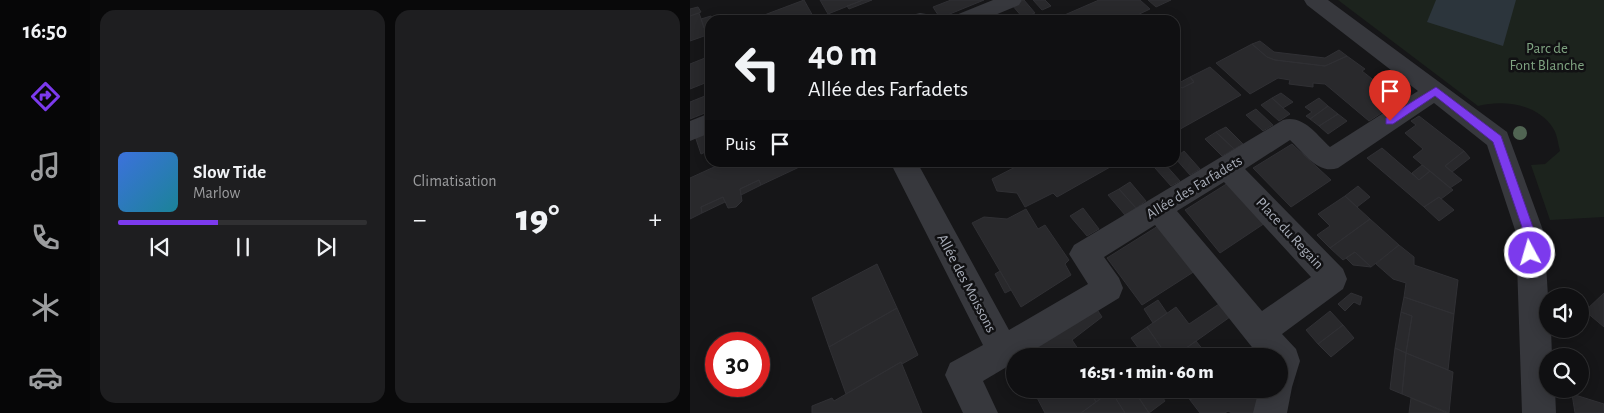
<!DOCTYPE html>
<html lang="fr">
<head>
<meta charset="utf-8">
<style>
	:root { --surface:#101012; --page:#1e1e20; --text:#f1f3f6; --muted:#9c9d9f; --line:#303032; --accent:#7c3aed }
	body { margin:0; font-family:"Alegreya Sans",sans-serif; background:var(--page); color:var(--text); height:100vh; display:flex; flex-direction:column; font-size:19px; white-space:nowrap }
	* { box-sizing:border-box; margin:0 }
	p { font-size:16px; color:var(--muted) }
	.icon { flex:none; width:28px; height:28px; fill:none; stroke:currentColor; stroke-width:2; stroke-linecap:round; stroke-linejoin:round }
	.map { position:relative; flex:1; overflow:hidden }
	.drawer { display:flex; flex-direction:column; gap:10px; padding:10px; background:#09090a; width:600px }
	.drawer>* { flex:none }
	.banner { position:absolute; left:15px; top:15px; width:475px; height:152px; border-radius:15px; box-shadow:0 2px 12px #0003,0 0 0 1px var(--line); background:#101012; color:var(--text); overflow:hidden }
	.tools { position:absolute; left:849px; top:288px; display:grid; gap:10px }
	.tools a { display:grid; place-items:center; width:50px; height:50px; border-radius:50%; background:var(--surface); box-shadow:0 2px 12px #0003,0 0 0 1px var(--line); font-size:25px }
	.speed { position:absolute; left:15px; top:332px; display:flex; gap:10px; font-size:25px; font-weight:700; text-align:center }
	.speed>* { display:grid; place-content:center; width:65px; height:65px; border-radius:50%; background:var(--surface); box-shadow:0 2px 12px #0003,0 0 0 1px var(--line); line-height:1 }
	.speed .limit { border:8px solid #d22; background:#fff; color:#111 }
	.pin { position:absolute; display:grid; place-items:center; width:42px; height:42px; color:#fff; margin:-51px -21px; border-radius:50% 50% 50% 0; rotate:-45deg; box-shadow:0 0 5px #0007 }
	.pin .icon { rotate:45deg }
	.me { position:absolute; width:55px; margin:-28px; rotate:354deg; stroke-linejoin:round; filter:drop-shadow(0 0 4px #0008) }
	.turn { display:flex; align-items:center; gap:18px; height:105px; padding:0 20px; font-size:22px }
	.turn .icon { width:65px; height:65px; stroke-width:2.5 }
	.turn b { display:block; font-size:35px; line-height:42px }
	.then { display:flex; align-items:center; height:48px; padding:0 20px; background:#0003; gap:10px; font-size:19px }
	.big { font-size:38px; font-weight:800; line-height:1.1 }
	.drawer .card { flex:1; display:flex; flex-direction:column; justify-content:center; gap:8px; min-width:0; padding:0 18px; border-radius:15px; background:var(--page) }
	.song { display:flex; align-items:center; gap:15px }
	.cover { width:60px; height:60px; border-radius:8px; background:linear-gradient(135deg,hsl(220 70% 55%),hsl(190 70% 35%)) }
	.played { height:5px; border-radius:2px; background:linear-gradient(90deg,var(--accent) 40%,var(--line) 40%) }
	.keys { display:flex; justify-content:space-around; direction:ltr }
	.heat { display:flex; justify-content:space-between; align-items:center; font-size:28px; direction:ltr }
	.drawer .tiles { flex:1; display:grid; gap:10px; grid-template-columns:repeat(2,1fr) }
	.trip { position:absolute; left:316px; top:348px; width:282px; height:50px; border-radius:25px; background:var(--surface); box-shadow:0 2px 12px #0003,0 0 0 1px var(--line); font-weight:800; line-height:50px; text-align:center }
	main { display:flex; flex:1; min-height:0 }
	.tabs { display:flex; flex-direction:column; width:90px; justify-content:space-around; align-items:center; background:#060607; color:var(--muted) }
	.tabs .icon { width:35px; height:35px }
	.tabs .active { color:var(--accent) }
	.tabs b { font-size:22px; color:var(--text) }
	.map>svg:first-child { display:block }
	.green { fill:#1c231d }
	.water { fill:#2c353c }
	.building { fill:#29292c; stroke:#303034 }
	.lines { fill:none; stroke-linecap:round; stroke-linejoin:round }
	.minor { fill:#37383d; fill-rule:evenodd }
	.tree { fill:#506452 }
	.route { fill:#7c3aed; stroke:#51269a }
	.labels { text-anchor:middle; stroke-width:5; stroke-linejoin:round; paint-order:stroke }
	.park-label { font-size:15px; fill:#7fa381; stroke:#111113 }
	.street-label { font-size:15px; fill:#a8adb8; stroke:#111113 }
</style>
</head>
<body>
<main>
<nav class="tabs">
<b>16:50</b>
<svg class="icon active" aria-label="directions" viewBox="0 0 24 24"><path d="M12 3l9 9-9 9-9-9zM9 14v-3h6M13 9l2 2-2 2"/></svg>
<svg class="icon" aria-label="music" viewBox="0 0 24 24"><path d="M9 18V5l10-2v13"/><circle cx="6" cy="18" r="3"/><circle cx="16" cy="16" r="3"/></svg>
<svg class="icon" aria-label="phone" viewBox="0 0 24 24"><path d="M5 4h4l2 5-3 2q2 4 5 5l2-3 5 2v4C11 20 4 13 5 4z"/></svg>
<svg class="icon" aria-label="climate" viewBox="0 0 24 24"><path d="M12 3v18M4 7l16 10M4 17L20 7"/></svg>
<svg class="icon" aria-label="car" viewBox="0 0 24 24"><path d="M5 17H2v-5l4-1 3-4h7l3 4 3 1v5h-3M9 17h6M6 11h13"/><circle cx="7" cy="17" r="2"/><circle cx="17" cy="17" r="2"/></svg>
</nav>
<section class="drawer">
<div class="tiles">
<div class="card">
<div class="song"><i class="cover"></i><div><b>Slow Tide</b><p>Marlow</p></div></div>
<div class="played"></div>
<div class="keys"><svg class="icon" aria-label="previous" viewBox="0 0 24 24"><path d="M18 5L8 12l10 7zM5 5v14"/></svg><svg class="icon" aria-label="pause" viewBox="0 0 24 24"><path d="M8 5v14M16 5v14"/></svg><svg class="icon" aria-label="next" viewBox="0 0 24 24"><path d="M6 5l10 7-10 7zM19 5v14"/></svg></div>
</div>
<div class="card"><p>Climatisation</p>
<div class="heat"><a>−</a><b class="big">19°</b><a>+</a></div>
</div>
</div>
</section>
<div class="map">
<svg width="914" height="413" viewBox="0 0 914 413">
	<rect width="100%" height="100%" fill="#161618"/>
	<path class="green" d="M648 0H914V217L860 220 841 165 855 164 870 151C868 143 867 134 863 128 847 103 813 100 788 106Z"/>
	<path class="water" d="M746 0H826L813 46 737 22Z"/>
	<path class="building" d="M114 0 124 18 118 20H71L69 17Z
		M130 0H173L138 14Z
		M173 0H182L159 9 157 6Z
		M261 0H294L250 18 243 7Z
		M334 0 345 13 333 18 322 5Z
		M343 0H355L361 6 352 10Z
		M409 0H450L460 9 441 18 437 15 426 20H363Z
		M458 0H481L466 7Z
		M8 7 11 12 0 16V9Z
		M9 13 17 35 0 41V16Z
		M21 16 23 20H20V26L14 28 11 19Z
		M570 41 584 52 635 58 649 50 657 56 635 66 585 60 577 57 562 44Z
		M562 44 577 57 585 60 635 66 657 56 675 69 672 71 710 101 679 121 635 84 623 83V87L599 84 600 80 588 78 560 94 526 63Z
		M20 56V81L0 89V64Z
		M520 67 551 95 485 132V82L492 88 504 82 500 77Z
		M500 77 504 82 492 88 487 84Z
		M591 93 603 102 593 108 582 98Z
		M20 94V111L0 119V102Z
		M582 98 593 108 600 114 589 121 571 105Z
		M629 98 638 106 620 119 616 116 622 112 615 107Z
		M638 106 648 114 629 126 620 119Z
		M566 109 583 125 573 131 556 115Z
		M648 114 657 121 638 134 629 126Z
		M729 116 774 151 755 166 772 180 760 188 723 157 733 149 715 133 726 125 721 121Z
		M536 127 553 144 544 149 526 132Z
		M20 130V150L11 154 5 136Z
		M526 132 544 149 532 156 515 139Z
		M602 144 641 180 601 207 563 168Z
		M692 148 729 180 740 171 763 190 751 199 749 197 734 207 677 158Z
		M494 151 510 169 500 175 485 158Z
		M774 151 780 158 762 172 755 166Z
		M35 162H120L71 185 69 180 50 189 52 201 46 207 38 208 33 197 11 207 12 213 0 219V178Z
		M335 162H429L367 197 363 193 335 207 327 193 307 191 302 179Z
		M474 163 490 181 481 186 465 168Z
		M732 165 740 171 729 180 722 173Z
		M69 180 71 185 51 195 50 189Z
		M440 182 456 201 446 208 429 189Z
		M538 183 575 223 530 253 495 210Z
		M668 186 680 197 667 207 655 196Z
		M429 189 446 208 435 215 418 195Z
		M655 196 680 219 640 248 627 235 640 226 628 214Z
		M33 197 35 202 12 213 11 207Z
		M749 197 764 210 749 221 734 207Z
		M393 208 409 229 397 236 380 216Z
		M336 209 348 229 355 225 379 260 375 264 381 275 331 307 282 223 294 217 317 219Z
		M680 219 709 245 681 267 665 252 653 260 640 248Z
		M468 226 505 271 452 305 417 258Z
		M709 245 724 257V265L768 280 764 314 714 297 716 283 703 279 686 264Z
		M665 252 681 267 663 265 656 258Z
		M187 264 207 308 139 347 122 298Z
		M310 271 321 290 315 293 305 274Z
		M661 293 672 297 670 305 664 302 655 311 648 304Z
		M914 293V327L895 311Z
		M714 297 764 314 758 370 716 353 722 316 711 312Z
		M468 300 477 313 463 323 454 309Z
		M529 304 540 317 485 356H477L457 327 486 307 499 324Z
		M404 305 412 317 382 340 393 356H343L337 346Z
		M207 308 228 355 212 364 211 362 156 394 139 347Z
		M640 311 653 325 628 344 616 330Z
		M711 312 722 316 716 353 705 348Z
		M653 325 664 338 641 357 628 344Z
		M457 327 471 347 459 356H454L441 338Z
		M506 341 518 356H485Z
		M705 348 716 353 712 394 700 389Z
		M716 353 763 372 759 413 712 394Z
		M211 362 232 413H122V406L142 398 144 401Z
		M350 389H399L406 402 391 413H355L344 392Z
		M399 389H419L421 391 406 402Z
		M425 389H443L459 413H435L421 391Z
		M443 389H467L475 401 459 413Z
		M493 389H515L500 400Z
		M515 389H558L580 401 576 413H542L538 411 535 413H510L500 400Z
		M421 391 435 413H391Z
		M882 394 914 404V413H885Z
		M721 398 757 413H719Z"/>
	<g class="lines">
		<path class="minor" d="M303 0H332L329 5 293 20H263L266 15Z
			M614 0H638L817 132 854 233 858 296V329H861L862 356H858V389H865L866 413H832L826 233 797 145 744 103 648 168C628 175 614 153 600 140L555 169 653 269 657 279 653 289 592 334 606 349 610 361 602 387 597 413H563L569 389H590V356H569L465 225 414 257 429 278 433 288 429 298 334 356H325V362L293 381 308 413H273L255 375 260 363 293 345 200 162H227L319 330 398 284 379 254 384 245 593 120C613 114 627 135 640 147L728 91 617 5ZM534 182 621 277 572 311 487 211Z
			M230 13 242 15 245 20H219L222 15Z
			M20 113V133L0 141V121Z"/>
	</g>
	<circle class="tree" cx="830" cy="133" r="7"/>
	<path class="route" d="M746 87 811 136 845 233 847 253 845 257 840 259 836 257 834 233 803 142 745 96 703 124H696V118Z"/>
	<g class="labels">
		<g class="park-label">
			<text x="857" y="53">Parc de<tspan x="857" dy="17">Font Blanche</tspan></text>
		</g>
		<g class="street-label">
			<text transform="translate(504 187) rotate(-31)" y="5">Allée des Farfadets</text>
			<text transform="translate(600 233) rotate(47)" y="5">Place du Regain</text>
			<text transform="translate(277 283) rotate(62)" y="5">Allée des Moissons</text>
		</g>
	</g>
</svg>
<div class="tools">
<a><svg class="icon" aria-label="sound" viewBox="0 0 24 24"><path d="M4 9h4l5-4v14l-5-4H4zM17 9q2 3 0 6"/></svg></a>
<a><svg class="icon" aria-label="search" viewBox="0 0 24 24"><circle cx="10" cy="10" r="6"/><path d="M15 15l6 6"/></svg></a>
</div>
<div class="speed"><div class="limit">30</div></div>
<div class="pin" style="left:700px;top:121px;background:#d93025"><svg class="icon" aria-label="arrive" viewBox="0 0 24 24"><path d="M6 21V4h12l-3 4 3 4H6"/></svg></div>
<svg class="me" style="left:840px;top:253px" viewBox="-20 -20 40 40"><circle r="17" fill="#7c3aed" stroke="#fff" stroke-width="3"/><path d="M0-11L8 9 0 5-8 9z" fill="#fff"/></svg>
<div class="trip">16:51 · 1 min · 60 m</div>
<div class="banner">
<div class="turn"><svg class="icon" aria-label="left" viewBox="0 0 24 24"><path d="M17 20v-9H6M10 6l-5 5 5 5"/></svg><div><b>40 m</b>Allée des Farfadets</div></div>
<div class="then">Puis<svg class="icon" aria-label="arrive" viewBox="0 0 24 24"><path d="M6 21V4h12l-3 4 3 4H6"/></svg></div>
</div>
</div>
</main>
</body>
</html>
